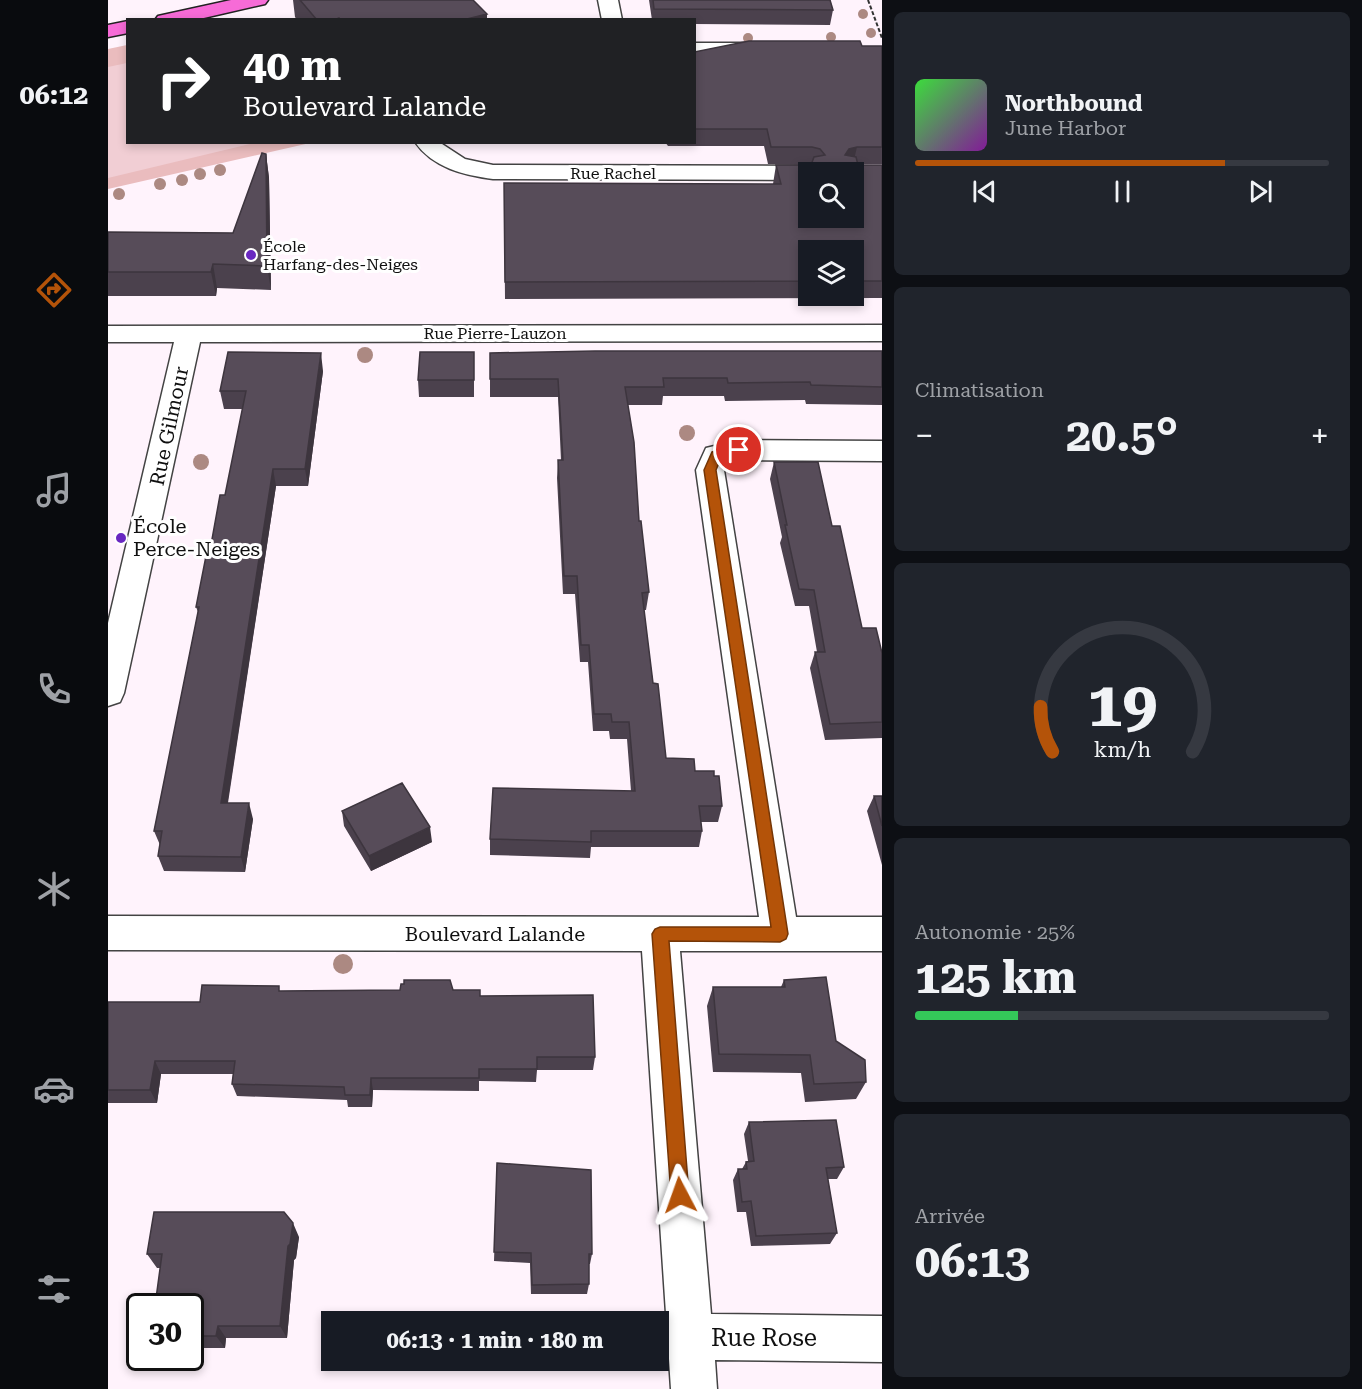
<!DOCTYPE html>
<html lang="fr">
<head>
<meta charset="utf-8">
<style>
	:root { --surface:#171b24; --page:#20242c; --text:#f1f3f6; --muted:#9ea1a6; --line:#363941; --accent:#b45309 }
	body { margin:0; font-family:"Roboto Serif",serif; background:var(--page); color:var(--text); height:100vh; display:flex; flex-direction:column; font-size:22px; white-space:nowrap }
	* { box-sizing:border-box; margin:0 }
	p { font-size:20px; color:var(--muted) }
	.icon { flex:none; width:33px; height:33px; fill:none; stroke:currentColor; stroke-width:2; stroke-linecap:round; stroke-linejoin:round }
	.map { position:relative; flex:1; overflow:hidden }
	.side { display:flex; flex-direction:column; gap:12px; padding:12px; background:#0d0f14; width:480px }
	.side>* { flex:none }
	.guide { position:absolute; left:18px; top:18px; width:570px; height:126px; border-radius:0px; box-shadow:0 3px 9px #0003; background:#202124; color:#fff; overflow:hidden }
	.fabs { position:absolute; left:690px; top:162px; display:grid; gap:12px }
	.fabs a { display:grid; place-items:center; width:66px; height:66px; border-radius:0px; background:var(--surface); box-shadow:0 3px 9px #0003; font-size:30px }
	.speed { position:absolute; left:18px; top:1293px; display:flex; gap:12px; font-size:30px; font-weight:700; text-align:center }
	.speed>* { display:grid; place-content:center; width:78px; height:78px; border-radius:50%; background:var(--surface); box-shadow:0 3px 9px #0003; line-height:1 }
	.speed .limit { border:3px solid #111; border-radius:9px; background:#fff; color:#111 }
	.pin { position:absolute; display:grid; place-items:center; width:51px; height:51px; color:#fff; margin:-26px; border:3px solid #fff; border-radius:50%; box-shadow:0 2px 6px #0007 }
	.me { position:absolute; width:66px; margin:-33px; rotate:356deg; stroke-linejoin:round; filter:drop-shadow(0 0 4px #0008) }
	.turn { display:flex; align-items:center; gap:21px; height:126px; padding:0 18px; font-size:27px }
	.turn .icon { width:78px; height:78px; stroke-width:2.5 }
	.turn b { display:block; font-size:42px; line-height:51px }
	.big { font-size:45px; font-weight:700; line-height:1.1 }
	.side .tile { flex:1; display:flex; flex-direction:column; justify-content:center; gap:9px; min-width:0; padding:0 21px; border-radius:9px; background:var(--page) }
	.side .dial { align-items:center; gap:0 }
	.dial svg { height:156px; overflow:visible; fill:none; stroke:var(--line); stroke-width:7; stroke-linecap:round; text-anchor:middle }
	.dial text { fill:var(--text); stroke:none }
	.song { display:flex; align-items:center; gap:18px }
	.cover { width:72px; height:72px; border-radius:9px; background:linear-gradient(135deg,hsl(120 70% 55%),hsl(290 70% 35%)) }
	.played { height:6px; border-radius:3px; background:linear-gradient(90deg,var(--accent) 75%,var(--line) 75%) }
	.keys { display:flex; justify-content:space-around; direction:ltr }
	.heat { display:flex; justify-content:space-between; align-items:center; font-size:33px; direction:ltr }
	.charge { height:9px; border-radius:4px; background:linear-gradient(90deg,#34c759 25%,var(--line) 0) }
	.trip { position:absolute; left:213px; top:1311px; width:348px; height:60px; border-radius:0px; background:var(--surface); box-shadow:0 3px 9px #0003; font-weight:700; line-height:60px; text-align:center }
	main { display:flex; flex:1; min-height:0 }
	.tabs { display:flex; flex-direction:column; width:108px; justify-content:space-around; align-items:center; background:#090b0e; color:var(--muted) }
	.tabs .icon { width:42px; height:42px }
	.tabs .active { color:var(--accent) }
	.tabs b { font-size:27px; color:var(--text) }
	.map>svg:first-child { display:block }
	.green { fill:#eabcbe }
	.pitch { fill:#f1ced4 }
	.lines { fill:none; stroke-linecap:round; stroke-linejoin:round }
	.minor-casing { stroke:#434343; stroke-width:3 }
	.major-casing { stroke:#212121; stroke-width:3 }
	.path { stroke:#323232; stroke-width:2; stroke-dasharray:4 2; stroke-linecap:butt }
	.minor { fill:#fff; fill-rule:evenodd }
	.major { fill:#f76bd7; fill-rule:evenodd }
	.tree { fill:#ac8982 }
	.wall { fill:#4b414d; fill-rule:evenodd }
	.shaded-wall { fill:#3d353e }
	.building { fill:#574c59; stroke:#3d353e; stroke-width:1.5; fill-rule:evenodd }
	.route { fill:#b45309; stroke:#753606; stroke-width:1.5 }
	.poi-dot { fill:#6927c1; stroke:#fff; stroke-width:2 }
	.labels { text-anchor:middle; stroke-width:6; stroke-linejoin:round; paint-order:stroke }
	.far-street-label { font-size:16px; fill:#101010; stroke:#fff }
	.far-poi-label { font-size:16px; fill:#101010; stroke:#fff; text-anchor:start }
	.street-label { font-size:20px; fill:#101010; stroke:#fff }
	.poi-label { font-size:20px; fill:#101010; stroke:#fff; text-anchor:start }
	.near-street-label { font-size:24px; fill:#101010; stroke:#fff }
</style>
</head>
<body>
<main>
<nav class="tabs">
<b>06:12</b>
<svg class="icon active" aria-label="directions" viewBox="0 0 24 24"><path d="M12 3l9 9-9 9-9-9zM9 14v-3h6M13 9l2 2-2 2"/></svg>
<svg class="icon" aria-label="music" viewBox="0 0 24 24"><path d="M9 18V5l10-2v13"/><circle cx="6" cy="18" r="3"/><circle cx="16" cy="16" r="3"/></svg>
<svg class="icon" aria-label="phone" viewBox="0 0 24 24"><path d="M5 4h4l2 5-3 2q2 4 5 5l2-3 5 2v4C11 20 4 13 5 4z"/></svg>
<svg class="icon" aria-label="climate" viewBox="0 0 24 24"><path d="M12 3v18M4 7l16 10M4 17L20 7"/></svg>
<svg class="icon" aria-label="car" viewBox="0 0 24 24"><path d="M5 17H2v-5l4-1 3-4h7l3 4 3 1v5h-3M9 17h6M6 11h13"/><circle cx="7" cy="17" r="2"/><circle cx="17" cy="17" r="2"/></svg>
<svg class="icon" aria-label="filters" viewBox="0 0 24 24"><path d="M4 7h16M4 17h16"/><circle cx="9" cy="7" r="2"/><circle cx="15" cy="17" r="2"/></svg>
</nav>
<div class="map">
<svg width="774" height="1389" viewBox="0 0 774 1389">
	<rect width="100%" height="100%" fill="#fff3fc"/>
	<path class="green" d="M19 45 20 142 202 143 0 189V49Z"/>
	<path class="pitch" d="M19 63 20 142 146 143 0 178V67Z"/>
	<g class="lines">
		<defs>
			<path id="minor" d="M490 0H510L514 20H494Z
				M586 43H646L653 45 656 49 653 53 646 55H586Z
				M307 142H331L357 159 385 165 700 166 708 168 711 172H700V180L385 179C356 175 325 168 307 142Z
				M774 325V341L92 342 16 693 12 702 0 706V623L66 342H0V326Z
				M631 440 774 441V461L631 460 619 462 616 470 688 917H774V951H572L603 1314 774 1316V1362L607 1360 609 1389H563L534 951 0 950V916L651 917 588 470 598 448Z"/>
			<path id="major" d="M123 0H160L157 4 87 20H47L50 16Z
				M20 21V33L0 37V25Z"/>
		</defs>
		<use href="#minor" class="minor-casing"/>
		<use href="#major" class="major-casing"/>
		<path class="path" d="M760 0 774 38"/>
		<use href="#minor" class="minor"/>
		<use href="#major" class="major"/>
	</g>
	<g class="tree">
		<circle cx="755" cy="14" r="5"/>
		<circle cx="763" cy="33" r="5"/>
		<circle cx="723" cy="37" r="5"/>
		<circle cx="640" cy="38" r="5"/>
		<circle cx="112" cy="170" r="6"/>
		<circle cx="92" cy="174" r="6"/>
		<circle cx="74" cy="180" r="6"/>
		<circle cx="52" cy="184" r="6"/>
		<circle cx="11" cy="194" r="6"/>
		<circle cx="257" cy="355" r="8"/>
		<circle cx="579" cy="433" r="8"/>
		<circle cx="93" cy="462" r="8"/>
		<circle cx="235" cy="964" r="10"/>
	</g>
	<path class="wall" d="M185 0H365L379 14V20H189L187 17Z
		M541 0H722L725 10 722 25 586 24V20H544Z
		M754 46H774V164H750V165H774V298L397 299 396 183 665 184 668 165H704L660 164 656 146H560L557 142H586V52ZM700 250H746V296H700Z
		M158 154 161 178 163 290 109 288 108 296H0V232L125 233Z
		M774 351V405L698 404 697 400 617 401 616 396H555L554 405H520L531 521 541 592 538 610H536L545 683 558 758 587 771 614 806 610 822H593L594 831 591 847H483L482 858 382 855V839L523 791 519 739H502L501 731H485L480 662H472L467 594H455L449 478 450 460H453L450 397H382V353Z
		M366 369V397H311L310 380Z
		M215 371 200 486H168L120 803 145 819 137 872 56 871 50 856 52 845 46 831 90 612 88 607 117 495 135 409H116L112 391Z
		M666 462 724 526 754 628 774 653V738L717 740 702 668 707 652H709L701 606H687L672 543 674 537 662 479Z
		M766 796H774V865L759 811Z
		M234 811 324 842 263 871 236 826Z
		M676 980 728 1041 758 1082 748 1099 697 1102 693 1073 605 1072 599 1006 605 987H673Z
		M345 990 372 996 487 1057 485 1070H429L428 1082 371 1081V1091L265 1090 264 1107H240L239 1100 129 1096 124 1084 125 1074H53L49 1103H0V1002H92L173 991Z
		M641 1122 736 1167 729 1179H720L729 1233 722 1244 643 1246 638 1212H629L625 1180 630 1169H634L638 1162 640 1161 636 1134Z
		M389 1163 484 1254 482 1264H481V1284L479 1294H423L422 1263 386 1261Z
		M191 1237 188 1258 186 1260 179 1338H118L117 1348H82V1306L52 1268H49L39 1254Z"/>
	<path class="shaded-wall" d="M379 14V20H355Z
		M749 147 745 164 737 155 741 149Z
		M158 154 161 178 163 290 159 266Z
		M105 264 109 288 108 296 103 272Z
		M213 353 215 371 200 486 197 469Z
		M165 469 168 486 117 819 113 803Z
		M141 803 145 819 137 872 133 857Z
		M322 827 324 842 263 871 261 856Z
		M47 1061 53 1074 49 1103 42 1090Z
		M263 1078 265 1090 264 1107 262 1095Z
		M185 1223 191 1237 188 1258 186 1260 179 1338 172 1326 180 1246Z
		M110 1326 118 1338 117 1348 108 1336Z"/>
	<path class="building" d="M192 0H365L379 14 355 20H232L231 18 226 20H209Z
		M545 0H722L725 10 546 9Z
		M641 41H752L754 46H774V147H749L741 149 737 155 748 157 750 165H774V281H746V250H700V281L397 282 396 183 673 184 668 165H703L706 157 717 155 712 149 704 147H663L659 129H586V52ZM700 172H746V218H700Z
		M154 153 158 154 159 266 105 264 103 272H0V232L125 233Z
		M487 351H774V387L703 385 702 382 620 383 619 378H555L556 387H517L526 442 531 521H533L541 592 534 593 545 683 550 684 558 758 586 759 587 771H606V776H611L614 806H591L594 831H483V842L382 839 385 788 527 791 521 722H504L503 714H486L481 645H473L469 576H456L450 460H455L450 379H382V353Z
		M120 352 213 353 197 469H165L113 803H141L133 857 50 856 54 831H46L91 607H88L98 556H101L112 495H117L138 391H112Z
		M312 352H366V380H310Z
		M666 462H710L724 526H732L754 628H768L774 653V722L722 724 707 652H717L706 590 691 589 677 525H679Z
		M294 783 322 827 261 856 234 811Z
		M766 796H774V826Z
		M718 977 728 1041 757 1060 758 1082 706 1084 702 1055 611 1054 605 987H677L676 980Z
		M296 980H342L345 990H372V996L485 995 487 1057H429V1069H371V1078H263L262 1095H237L236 1087 124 1084 127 1061H47L42 1090H0V1002H92L94 985 171 986V991L292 990 293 984H296Z
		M728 1120 736 1167 718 1168 729 1233 648 1236 643 1201 634 1202 630 1169H639L638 1162 646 1161 641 1122Z
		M389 1163 483 1170 484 1254H481V1284L424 1285 423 1253 386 1252Z
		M46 1212H176L185 1223 182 1244 180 1246 172 1326H110L108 1336H82V1306H47L54 1254H39Z"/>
	<path class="route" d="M631 446 635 447V452L613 458 608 470 680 934 678 939 672 942 561 941 581 1195 578 1201 572 1204 566 1201 563 1195 544 934 547 929 552 927H663L596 470 604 452Z"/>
	<g class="poi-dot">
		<circle cx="143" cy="255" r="6"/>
		<circle cx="13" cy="538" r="6"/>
	</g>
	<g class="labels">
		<g class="far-street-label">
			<text x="505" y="179">Rue Rachel</text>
			<text x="387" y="339">Rue Pierre-Lauzon</text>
		</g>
		<g class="far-poi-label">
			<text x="155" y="252">École<tspan x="155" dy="18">Harfang-des-Neiges</tspan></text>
		</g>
		<g class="street-label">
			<text transform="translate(61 426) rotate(-78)" y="7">Rue Gilmour</text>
			<text x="387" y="941">Boulevard Lalande</text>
		</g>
		<g class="poi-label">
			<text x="25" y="533">École<tspan x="25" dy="23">Perce-Neiges</tspan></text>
		</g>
		<g class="near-street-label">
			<text x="656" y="1346">Rue Rose</text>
		</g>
	</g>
</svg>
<div class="fabs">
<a><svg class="icon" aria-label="search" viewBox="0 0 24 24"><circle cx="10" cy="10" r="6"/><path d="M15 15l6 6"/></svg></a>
<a><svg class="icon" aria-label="layers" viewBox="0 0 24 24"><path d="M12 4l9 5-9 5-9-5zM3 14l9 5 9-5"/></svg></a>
</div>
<div class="speed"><div class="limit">30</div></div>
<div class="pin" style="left:631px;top:450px;background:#d93025"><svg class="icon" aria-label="arrive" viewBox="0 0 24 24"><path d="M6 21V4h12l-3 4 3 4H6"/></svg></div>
<svg class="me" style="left:572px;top:1195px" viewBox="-20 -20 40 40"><path d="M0-17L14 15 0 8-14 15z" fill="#b45309" stroke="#fff" stroke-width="4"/></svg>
<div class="trip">06:13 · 1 min · 180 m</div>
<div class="guide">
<div class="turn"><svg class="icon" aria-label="right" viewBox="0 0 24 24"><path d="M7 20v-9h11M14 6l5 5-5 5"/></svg><div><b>40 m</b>Boulevard Lalande</div></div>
</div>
</div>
<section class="side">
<div class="tile">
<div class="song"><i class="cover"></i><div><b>Northbound</b><p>June Harbor</p></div></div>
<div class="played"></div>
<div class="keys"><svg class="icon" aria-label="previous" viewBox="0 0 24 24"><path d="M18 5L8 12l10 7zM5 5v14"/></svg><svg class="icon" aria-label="pause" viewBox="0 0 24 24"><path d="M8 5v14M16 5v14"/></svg><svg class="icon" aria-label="next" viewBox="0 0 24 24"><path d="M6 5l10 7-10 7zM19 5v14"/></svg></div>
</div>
<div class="tile"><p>Climatisation</p>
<div class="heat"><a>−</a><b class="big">20.5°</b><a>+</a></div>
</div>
<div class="tile dial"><svg viewBox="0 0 100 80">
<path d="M14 69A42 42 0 1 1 86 69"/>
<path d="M14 69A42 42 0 0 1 8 46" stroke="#b45309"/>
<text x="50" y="56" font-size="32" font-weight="700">19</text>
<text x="50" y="72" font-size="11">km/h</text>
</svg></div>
<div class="tile"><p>Autonomie · 25%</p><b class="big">125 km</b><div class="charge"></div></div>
<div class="tile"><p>Arrivée</p><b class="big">06:13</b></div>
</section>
</main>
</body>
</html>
